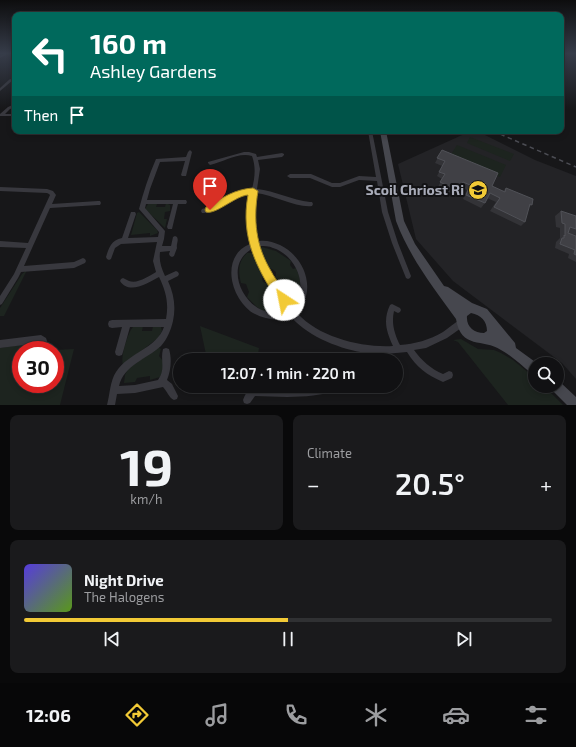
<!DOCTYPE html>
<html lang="en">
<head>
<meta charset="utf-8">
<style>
	:root { --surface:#111113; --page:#1a1a1c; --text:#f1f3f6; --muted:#9c9da0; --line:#303133; --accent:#f2ca36 }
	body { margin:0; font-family:"Exo 2",sans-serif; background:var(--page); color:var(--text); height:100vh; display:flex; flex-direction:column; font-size:15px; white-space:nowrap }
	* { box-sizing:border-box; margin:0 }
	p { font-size:13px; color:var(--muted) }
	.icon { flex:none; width:22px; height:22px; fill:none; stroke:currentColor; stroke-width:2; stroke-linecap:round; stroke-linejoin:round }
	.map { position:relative; height:405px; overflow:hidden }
	.drawer { display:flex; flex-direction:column; gap:10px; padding:10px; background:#09090a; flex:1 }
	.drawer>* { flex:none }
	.guide { position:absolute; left:12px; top:12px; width:552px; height:122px; border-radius:8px; box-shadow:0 2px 6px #0003,0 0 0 1px var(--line); background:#00695c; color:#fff; overflow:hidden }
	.fabs { position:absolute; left:528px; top:357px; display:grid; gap:8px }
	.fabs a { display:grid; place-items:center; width:36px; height:36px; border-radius:50%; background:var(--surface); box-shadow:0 2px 6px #0003,0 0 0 1px var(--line); font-size:20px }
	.speed { position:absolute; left:12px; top:341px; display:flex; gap:8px; font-size:20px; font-weight:700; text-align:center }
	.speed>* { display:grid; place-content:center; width:52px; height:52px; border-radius:50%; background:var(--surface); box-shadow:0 2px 6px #0003,0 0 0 1px var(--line); line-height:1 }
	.speed .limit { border:6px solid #d22; background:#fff; color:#111 }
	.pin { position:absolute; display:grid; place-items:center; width:34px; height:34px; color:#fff; margin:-41px -17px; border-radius:50% 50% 50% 0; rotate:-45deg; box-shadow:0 0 4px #0007 }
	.pin .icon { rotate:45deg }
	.me { position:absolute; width:44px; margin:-22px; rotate:326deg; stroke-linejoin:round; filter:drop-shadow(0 0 3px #0008) }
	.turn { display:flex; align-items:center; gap:14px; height:84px; padding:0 12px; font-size:18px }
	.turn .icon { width:52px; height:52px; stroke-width:2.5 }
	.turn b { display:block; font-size:28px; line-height:34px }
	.then { display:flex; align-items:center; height:38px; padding:0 12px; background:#0003; gap:8px; font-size:15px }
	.big { font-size:30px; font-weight:600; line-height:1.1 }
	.drawer .tile { flex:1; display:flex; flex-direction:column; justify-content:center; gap:6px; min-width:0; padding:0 14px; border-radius:8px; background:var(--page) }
	.drawer .dial { align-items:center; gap:0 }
	.dial b { font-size:52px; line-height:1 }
	.song { display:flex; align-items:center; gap:12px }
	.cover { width:48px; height:48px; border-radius:6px; background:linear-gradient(135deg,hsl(250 70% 55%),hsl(90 70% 35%)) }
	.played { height:4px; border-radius:2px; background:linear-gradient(90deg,var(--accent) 50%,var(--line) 50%) }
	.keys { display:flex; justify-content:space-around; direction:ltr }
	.heat { display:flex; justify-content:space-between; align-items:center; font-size:22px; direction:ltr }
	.drawer .tiles { flex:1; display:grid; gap:10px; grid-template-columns:1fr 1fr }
	.tile:last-child { grid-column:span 2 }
	.trip { position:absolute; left:173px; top:353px; width:230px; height:40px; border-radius:20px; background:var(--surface); box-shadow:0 2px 6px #0003,0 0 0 1px var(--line); font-weight:600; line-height:40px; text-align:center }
	.dock { display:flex; height:64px; justify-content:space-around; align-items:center; background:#070708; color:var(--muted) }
	.dock .icon { width:28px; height:28px }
	.dock .selected { color:var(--accent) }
	.dock b { font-size:18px; color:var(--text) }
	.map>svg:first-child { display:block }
	.built { fill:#232326 }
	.green { fill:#1d241f }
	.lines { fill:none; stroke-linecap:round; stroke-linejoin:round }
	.street { fill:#38383e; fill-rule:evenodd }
	.secondary { fill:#46474e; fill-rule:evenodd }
	.rail { stroke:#4b4c53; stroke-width:1.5; stroke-dasharray:4.5 3.5; stroke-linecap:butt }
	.wall { fill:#333337 }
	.building { fill:#404045; stroke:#505157 }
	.route { fill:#f2ca36; stroke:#9d8323 }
	.labels { text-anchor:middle; stroke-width:4; stroke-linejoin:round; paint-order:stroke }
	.poi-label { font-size:14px; font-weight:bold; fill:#a9acb9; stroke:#121214; text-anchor:end }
</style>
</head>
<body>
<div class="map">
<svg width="576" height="405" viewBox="0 0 576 405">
	<rect width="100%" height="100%" fill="#171719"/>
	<path class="built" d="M471 131H477L535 160 576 176V379L562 363 453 281 416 239 398 164Z"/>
	<path class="green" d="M470 137 514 154 510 161 467 143Z
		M457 145 506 165 500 177 450 156Z
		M166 203 170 205V211L165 212 164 219H167L165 228 145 209 148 204H157L156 207H165Z
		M139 212 157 230 158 233 150 236V233L131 235 137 213Z
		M262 247 276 251 291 261 290 265 293 269 296 268C303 283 301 293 295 307H292L274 280 276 276V272L272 269 268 268 260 249Z
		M247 253H253L264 274 262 279 263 282 270 285 285 309 284 313C267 317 258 309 247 297L249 292 246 284 241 283C238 271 238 262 247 253Z
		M27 270 4 316H0V308L22 274Z
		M143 326 142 331H152L153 326 161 327 162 331 158 338 123 365C120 358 128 332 133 327Z
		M200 326 259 348 257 360 207 359Z
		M461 339 478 349 494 350 501 353 513 360 535 378V386H544L563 405H508L458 342 453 340Z
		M28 344 39 350H21V384H55V350L74 349 60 405H0V348Z
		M158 347 161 349 159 356 164 362 162 373 160 377 150 380V376L137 378 135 382 124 383 125 375 128 369Z"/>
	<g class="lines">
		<path class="street" d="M5 53H9L0 58V56Z
			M10 79 13 80 0 91V88Z
			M15 104V107L10 109 5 114H15V116H0V114L8 107Z
			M368 131H372L388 212 398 243 411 276 410 278 408 279 406 278 392 243 382 212 377 181 359 180 340 187H332L310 178H290L287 176 290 174H311L332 183H340L359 176 376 177Z
			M190 150 192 152 186 176H182L181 175 185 161 160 162 150 189 147 200H186L187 202 186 204H178L172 229H168L167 227 173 204H146L145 208 165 231 164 239 162 246H171L173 237 175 236 177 237C179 241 176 244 177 248L174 256 172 257 170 256 169 254 170 251 160 252C159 261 161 267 165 276L176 271 178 272 179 274 178 276 168 281C174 294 176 307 173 321 171 330 167 339 161 346 147 359 124 365 119 386L135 385 158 380C166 369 160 360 163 349L166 348 169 349C172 359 171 370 167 380L172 384 178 396 177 399 174 400C169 398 167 391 163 387L135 393 117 394 115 405H107C110 394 110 381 116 372 129 352 156 349 164 327H130L123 352 122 355 119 356 116 355 115 352 122 327 112 328 109 327 108 324 109 321 112 320 166 319C169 304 166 291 159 277 148 283 129 295 120 281L121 279 123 278C125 279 127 280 129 281 138 284 149 276 156 272L153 261 157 242 121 244 115 248 111 259 109 260 107 259 106 257C109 248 111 240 122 238L131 212H135L136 214 128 238 158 237 159 232 139 209C143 193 149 175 156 159L186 157 188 152Z
			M244 152H249L256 154 257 157 282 153 284 154V155L282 157 258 160 260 169 257 189C275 191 292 200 310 202H312L313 204 312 206C297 208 273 195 256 193 252 209 251 226 256 242 263 239 273 242 280 245 297 253 309 272 307 291 306 299 302 307 298 314 319 337 362 348 393 346 386 331 383 320 390 305L392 304 400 308 401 310 400 312 398 313 394 311C391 324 395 335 400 345 414 344 430 340 443 332 449 328 454 323 461 319L464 320 465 323 464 326 447 338 426 348 414 350C422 361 431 369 443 374L449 371 452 372 453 375 452 378 443 382C427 375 416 367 407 352L385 354 374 353 373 360H365L367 353C342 350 309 337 292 318 279 321 265 320 253 313 230 298 220 256 250 244 245 227 247 210 251 193 233 194 219 214 202 213L201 211 202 209C219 204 233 189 252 189 255 177 256 167 252 156 238 152 224 162 210 165L208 163V162ZM260 246C264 246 269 246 273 248 290 253 303 273 300 292 299 298 297 303 293 309 278 291 267 270 258 249L257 247ZM252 249C261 271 272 292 287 312 279 313 270 313 262 310 239 300 226 263 252 249Z
			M0 187 47 189 53 191 56 195 52 204 98 201H100L101 203 100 205H98L50 208 24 266 74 262 83 258 85 259 86 261 85 263 74 268 21 272 18 278 2 304 0 305V296L14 274 26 248 0 247V241L28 243 50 195 49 194 47 193 0 191Z
			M41 335 46 338 47 341 46 344 43 345 40 343 0 348V340Z
			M324 386H343L342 389 339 390C311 399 283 397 255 396L250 403 247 404 244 403 243 400C245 395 247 390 253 388L297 389Z"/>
		<path class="secondary" d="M380 131H386L404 221 415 244 444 286 448 287 472 303 487 309 515 343 516 348 538 364H535V375L531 373C521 365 512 356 501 350 483 338 461 350 456 319 433 287 410 258 396 221ZM471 313C481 315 487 321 487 331L484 333C474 333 466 327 467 316Z
			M557 381 560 382 576 397V405H567L552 390 550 386H557Z"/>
		<path class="rail" d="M493 131 576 167"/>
	</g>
	<path class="wall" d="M442 150 492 186 503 191 506 188 532 205 528 208 525 222 521 226 490 211 496 202 487 198 485 203 481 208 463 199 467 190 460 187 455 195 438 187 442 179 437 176 442 166 435 163Z
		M561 211 576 216V235L571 234 576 236V262L568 258 569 254 555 248 556 242 560 238V228L556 227 555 216Z"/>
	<path class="building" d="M442 150 498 173 492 186 505 192 506 188 533 199 532 205 530 204 525 222 494 207 500 198 490 193 485 203 466 195 470 185 463 182 458 191 440 182 445 174 439 172 445 161 437 158Z
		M561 211 576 216V229L570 227 568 233 576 236V255L574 254 575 250 560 244 562 238H564V235L565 236V224L562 223Z"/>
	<linearGradient id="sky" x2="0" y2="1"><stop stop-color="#0d0d0e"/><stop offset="0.49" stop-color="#363c49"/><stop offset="1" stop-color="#363c49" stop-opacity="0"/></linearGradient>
	<rect width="576" height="109" fill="url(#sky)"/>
	<path class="route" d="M253 188 258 191C253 220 256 246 271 271 276 281 285 290 289 300L287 304 284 306 280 304C257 269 240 238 248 195 235 196 216 215 206 212L205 210 206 207C222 198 235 189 253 188Z"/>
	<defs>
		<symbol id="school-disc" viewBox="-11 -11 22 22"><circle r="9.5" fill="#f2ca36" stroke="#121214"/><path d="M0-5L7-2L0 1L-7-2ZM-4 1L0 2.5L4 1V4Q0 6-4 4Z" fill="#111"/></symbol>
	</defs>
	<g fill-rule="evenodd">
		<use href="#school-disc" x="467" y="179" width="22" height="22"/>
	</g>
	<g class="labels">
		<g class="poi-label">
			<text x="464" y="195">Scoil Chriost Ri</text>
		</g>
	</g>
</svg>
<div class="fabs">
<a><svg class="icon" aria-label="search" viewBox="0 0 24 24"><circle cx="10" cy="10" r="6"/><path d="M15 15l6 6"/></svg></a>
</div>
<div class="speed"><div class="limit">30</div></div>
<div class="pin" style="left:210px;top:210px;background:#d93025"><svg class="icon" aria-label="arrive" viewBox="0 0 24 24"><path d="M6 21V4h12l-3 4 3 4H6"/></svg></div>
<svg class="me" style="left:284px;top:300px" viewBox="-20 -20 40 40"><circle r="19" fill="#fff"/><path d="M0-13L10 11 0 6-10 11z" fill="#f2ca36"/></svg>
<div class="trip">12:07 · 1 min · 220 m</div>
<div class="guide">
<div class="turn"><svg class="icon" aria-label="left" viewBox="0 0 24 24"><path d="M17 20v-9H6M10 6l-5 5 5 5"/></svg><div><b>160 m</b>Ashley Gardens</div></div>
<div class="then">Then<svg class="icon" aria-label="arrive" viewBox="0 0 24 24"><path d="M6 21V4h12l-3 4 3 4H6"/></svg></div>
</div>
</div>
<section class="drawer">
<div class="tiles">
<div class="tile dial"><b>19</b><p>km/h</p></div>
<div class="tile"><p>Climate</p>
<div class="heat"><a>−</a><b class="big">20.5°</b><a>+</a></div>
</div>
<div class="tile">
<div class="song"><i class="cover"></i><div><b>Night Drive</b><p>The Halogens</p></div></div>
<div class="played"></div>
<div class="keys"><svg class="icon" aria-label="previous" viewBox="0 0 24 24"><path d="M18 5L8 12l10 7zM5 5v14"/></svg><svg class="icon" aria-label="pause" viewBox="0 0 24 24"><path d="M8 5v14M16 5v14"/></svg><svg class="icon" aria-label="next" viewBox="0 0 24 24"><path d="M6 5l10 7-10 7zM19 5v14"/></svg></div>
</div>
</div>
</section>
<nav class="dock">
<b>12:06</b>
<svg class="icon selected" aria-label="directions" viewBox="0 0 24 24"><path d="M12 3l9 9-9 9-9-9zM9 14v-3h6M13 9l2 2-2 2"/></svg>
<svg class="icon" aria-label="music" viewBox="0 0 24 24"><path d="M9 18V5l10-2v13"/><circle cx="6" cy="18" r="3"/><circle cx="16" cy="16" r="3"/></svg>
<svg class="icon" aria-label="phone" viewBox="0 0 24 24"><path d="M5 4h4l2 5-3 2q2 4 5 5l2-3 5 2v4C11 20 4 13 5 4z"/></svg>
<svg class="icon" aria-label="climate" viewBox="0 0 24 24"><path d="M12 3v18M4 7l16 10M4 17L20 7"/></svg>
<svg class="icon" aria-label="car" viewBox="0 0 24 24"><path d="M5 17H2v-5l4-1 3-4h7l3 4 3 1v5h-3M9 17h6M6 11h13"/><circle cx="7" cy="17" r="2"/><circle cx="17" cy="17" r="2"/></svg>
<svg class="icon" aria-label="filters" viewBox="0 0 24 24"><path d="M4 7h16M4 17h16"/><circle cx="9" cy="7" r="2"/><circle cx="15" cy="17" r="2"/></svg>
</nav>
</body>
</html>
